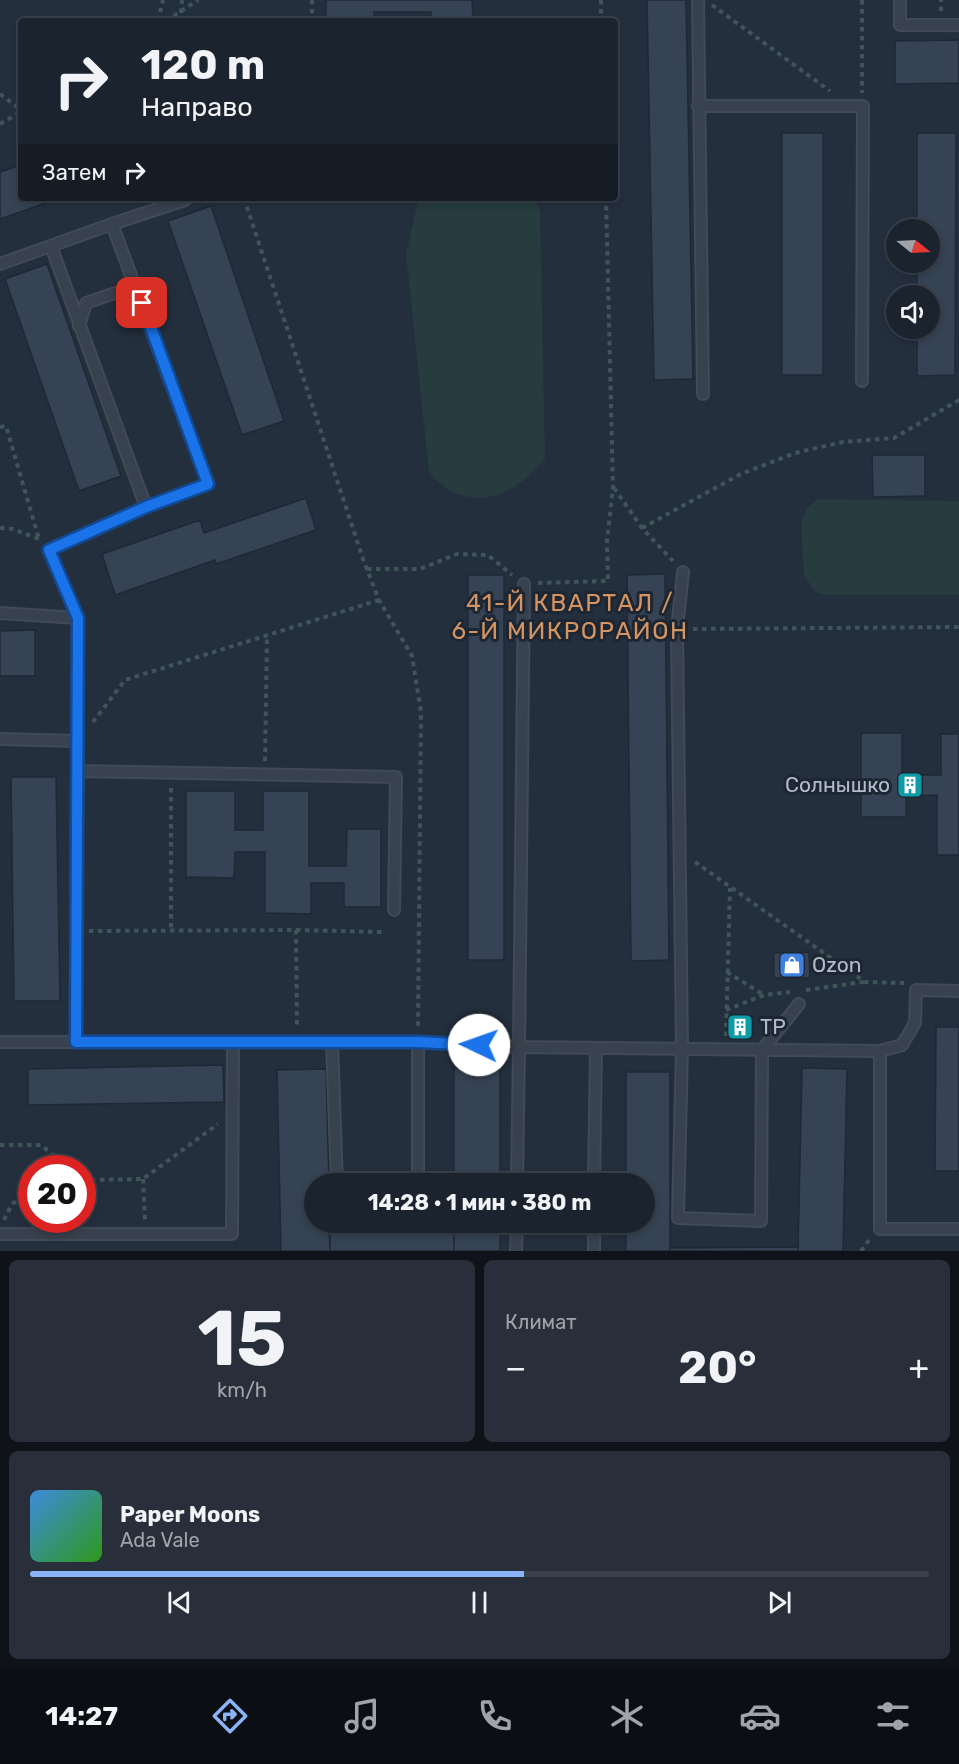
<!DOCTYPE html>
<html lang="ru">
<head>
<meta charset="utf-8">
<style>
	:root { --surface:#1b232e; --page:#282f3a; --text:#f1f3f6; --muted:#a0a4aa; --line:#39404a; --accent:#8ab4f8 }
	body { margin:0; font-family:Rubik,sans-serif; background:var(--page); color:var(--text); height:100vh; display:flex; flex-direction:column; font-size:22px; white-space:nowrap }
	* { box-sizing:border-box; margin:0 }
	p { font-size:20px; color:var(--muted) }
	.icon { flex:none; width:33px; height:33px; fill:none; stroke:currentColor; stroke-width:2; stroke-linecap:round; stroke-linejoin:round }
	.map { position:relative; height:1251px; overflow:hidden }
	.drawer { display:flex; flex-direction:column; gap:9px; padding:9px; background:#0f1319; flex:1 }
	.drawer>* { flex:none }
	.top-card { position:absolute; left:18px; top:18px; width:600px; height:183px; border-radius:6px; box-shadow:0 3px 9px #0003,0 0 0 2px var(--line); background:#1b232e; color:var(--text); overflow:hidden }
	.needle { width:39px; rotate:108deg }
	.buttons { position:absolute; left:886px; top:219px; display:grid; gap:12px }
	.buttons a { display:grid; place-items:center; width:54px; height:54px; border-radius:50%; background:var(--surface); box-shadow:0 3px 9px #0003,0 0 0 2px var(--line); font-size:30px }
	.speed { position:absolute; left:18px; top:1155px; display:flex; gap:12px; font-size:30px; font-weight:700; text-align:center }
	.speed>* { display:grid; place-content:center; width:78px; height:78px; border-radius:50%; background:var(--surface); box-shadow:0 3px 9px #0003,0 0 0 2px var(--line); line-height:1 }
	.speed .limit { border:9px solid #d22; background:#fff; color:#111 }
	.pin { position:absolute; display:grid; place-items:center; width:51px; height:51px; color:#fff; margin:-26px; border-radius:12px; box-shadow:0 3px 9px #0006 }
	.me { position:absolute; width:66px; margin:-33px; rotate:273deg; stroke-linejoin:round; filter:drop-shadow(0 0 4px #0008) }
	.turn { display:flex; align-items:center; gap:21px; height:126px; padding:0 24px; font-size:27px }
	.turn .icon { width:78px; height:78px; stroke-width:2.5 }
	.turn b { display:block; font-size:42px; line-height:51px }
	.then { display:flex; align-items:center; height:57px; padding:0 24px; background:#0003; gap:12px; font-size:22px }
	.big { font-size:45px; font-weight:700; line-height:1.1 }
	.drawer .widget { flex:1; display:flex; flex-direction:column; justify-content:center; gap:9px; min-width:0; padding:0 21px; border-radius:9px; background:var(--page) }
	.drawer .dial { align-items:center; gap:0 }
	.dial b { font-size:78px; line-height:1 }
	.song { display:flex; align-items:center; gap:18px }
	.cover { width:72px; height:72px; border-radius:9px; background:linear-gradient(135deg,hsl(210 70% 55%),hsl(110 70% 35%)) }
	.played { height:6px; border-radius:3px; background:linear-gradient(90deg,var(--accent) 55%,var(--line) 55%) }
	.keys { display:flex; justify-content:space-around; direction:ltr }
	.heat { display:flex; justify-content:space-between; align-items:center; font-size:33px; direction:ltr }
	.drawer .tiles { flex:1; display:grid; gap:9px; grid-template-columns:1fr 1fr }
	.widget:last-child { grid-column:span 2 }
	.trip { position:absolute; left:304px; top:1173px; width:351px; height:60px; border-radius:30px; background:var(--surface); box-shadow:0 3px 9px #0003,0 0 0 2px var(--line); font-weight:700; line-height:60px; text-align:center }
	.tab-bar { display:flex; height:96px; justify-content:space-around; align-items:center; background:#0b0e12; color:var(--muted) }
	.tab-bar .icon { width:42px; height:42px }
	.tab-bar .on { color:var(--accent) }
	.tab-bar b { font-size:27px; color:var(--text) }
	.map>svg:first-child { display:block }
	.green { fill:#263c3f }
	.building { fill:#364354; stroke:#1f2835; stroke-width:1.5 }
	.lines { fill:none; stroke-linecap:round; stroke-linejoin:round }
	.lane-casing { stroke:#414a57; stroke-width:14 }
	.path { stroke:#3f5557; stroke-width:4; stroke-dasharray:4.5 4.5; stroke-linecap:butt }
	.lane { stroke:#38414e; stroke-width:10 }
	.route-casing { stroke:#114b97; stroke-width:15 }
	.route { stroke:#1a73e8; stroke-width:10 }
	.labels { text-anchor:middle; stroke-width:6; stroke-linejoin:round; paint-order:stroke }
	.poi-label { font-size:21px; fill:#b4bcc9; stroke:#1d2633; text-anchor:start }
	.quarter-label { font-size:24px; letter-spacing:1.5px; fill:#d59563; stroke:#1d2633 }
</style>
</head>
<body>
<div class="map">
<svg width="959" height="1251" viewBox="0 0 959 1251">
	<rect width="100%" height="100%" fill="#242f3e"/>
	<path class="green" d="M419 198H532L540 209 545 459C523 485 492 508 455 493 446 490 436 479 429 473L406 253Z
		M818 499 959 501V595H825L816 592 804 576 801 524 807 508Z"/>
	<path class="building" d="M326 0H472L473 21H431V12H374V21H326Z
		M647 0H686L693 379 654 380Z
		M959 40V83L895 84V41Z
		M782 133H823V375H782Z
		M917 133H956L955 375 917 376V328H930V296H917V262H930V230H917Z
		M21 165V198H60L0 219V172Z
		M211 206 284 421 242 435 168 221Z
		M47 264 121 476 79 491 5 279Z
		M872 455H925V496L873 497Z
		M306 498 316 530 216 564 215 560 115 595 102 554 200 520 204 533Z
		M665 574 669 960 631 961 627 575Z
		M468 575H504V960H468Z
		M35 630V676H0V631Z
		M861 733H902V775H941V734H959V855H937V795L906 796V817H861Z
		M11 777H56L60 1001H14Z
		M186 791H235V830H263V791H309V866H346L347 829H381V907H344V883H311V914L265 913V852H235L234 878 186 877Z
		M809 952 810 978H774V953Z
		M753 1017V1036L727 1037V1018Z
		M936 1027H959V1171H935Z
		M223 1065 224 1102 28 1105V1069Z
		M454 1068H500V1184H454Z
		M802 1068 847 1069 843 1251H798Z
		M326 1069 329 1184H315V1222H329L330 1251H281L277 1070Z
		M626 1072H670V1251H626V1222H645V1184H626Z
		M454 1222H500V1251H454Z
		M454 1227V1251H330V1231Z
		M798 1247V1251H670V1248Z"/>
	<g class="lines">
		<defs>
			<path id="lane" d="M698 0 703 394
				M900 0V25H959
				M698 106H863L862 381
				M112 224 185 200
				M0 264 112 224 208 484 146 507 51 246
				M79 326 86 303 115 293 142 303
				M146 507 49 550 78 618 76 1042H233
				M683 572 677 629 682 1049 678 1218 761 1221 762 1050 799 1004
				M524 584 519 1047 880 1051
				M0 613 78 618
				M0 739 77 741
				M78 771 396 777 394 910
				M959 991 916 990 915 1023 902 1045 880 1051V1229H959
				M0 1042H76
				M332 1042 337 1184
				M418 1042V1184
				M594 1184 596 1048
				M0 1234H232L233 1042H418L519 1047 517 1184
				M516 1251 517 1222
				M594 1251V1222"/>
		</defs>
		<use href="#lane" class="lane-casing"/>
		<path class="path" d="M312 0V21
			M601 0V21
			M862 0V93
			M712 5 830 91
			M941 11V0
			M181 13 182 0
			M158 21 163 0
			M166 21 198 0
			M0 94 21 110
			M0 124 21 112
			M244 198 363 559 379 600 412 656 421 712 418 1027
			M0 427 6 426 39 539
			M614 488 642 528 673 561
			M0 528 13 529 39 539
			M642 528 741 474 795 453 843 442 894 438 959 400
			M367 569H420L457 554 488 555 512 575
			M538 583 608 581 607 541 613 488 606 198
			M693 629 959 627
			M93 722 125 680 379 600
			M265 761 267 635
			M171 788V931
			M695 862 865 982 904 983
			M296 930 382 932
			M89 931 296 930 297 1028
			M727 972 764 995
			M806 990 864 982
			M726 1010 764 995 790 992
			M726 1036 730 888
			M0 1145H41L69 1168
			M143 1179 145 1221
			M82 1180 143 1179 218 1124
			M4 1220 12 1204 32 1191
			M861 1251 869 1240"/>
		<use href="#lane" class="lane"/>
	</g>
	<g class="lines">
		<defs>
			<path id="route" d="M142 303 208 484 146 507 49 550 78 618 76 1042H418L479 1045"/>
		</defs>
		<use href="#route" class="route-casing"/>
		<use href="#route" class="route"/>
	</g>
	<defs>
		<symbol id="building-square" viewBox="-11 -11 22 22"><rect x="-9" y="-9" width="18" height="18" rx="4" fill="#0f9aa8" stroke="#1d2633"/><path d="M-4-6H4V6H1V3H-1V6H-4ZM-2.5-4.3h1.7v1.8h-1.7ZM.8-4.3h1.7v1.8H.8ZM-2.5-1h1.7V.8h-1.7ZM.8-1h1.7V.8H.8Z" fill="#fff"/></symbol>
		<symbol id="shop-square" viewBox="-11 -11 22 22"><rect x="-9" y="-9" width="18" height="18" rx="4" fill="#3f7fe0" stroke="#1d2633"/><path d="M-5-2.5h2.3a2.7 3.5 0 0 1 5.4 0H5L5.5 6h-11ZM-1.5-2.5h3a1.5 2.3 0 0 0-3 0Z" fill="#fff"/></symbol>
	</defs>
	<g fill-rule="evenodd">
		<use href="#building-square" x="895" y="770" width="30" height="30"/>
		<use href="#shop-square" x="777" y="950" width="30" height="30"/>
		<use href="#building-square" x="725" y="1012" width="30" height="30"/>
	</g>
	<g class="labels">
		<g class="poi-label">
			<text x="890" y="792" text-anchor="end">Солнышко</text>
			<text x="812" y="972">Ozon</text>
			<text x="760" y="1034">ТР</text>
		</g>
		<g class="quarter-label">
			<text x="570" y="611">41-Й КВАРТАЛ /<tspan x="570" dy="28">6-Й МИКРОРАЙОН</tspan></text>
		</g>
	</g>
</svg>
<div class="buttons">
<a><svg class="needle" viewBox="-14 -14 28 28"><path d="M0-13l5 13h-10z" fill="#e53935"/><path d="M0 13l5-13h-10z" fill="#a0a4aa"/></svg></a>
<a><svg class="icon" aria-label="sound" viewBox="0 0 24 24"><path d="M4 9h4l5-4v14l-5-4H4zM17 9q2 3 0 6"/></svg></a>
</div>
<div class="speed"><div class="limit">20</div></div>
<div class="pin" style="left:142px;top:303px;background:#d93025"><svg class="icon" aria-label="arrive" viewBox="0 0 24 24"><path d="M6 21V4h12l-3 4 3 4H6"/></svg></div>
<svg class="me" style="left:479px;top:1045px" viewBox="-20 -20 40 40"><circle r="19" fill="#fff"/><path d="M0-13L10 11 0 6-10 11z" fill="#1a73e8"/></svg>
<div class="trip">14:28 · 1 мин · 380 m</div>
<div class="top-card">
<div class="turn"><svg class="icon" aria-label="right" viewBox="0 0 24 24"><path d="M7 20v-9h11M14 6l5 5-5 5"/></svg><div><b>120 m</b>Направо</div></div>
<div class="then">Затем<svg class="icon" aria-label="right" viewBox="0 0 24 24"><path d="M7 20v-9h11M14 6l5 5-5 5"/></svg></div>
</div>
</div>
<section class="drawer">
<div class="tiles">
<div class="widget dial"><b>15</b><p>km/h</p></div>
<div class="widget"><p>Климат</p>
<div class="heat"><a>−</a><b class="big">20°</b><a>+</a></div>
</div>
<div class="widget">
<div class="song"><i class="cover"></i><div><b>Paper Moons</b><p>Ada Vale</p></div></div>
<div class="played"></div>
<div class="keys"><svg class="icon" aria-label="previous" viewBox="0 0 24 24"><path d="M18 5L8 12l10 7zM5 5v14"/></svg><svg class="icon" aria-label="pause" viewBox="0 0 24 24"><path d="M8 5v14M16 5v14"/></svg><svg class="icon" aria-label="next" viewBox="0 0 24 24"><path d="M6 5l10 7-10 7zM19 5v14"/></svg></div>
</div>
</div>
</section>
<nav class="tab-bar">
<b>14:27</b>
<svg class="icon on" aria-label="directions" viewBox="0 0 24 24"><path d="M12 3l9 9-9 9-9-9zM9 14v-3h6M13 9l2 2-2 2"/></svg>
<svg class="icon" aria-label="music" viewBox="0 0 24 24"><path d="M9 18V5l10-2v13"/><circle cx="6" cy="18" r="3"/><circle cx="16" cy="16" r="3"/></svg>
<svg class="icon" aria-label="phone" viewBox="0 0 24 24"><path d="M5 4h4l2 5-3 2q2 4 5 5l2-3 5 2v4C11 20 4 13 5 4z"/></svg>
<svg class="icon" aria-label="climate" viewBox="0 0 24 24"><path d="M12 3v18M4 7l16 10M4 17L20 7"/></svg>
<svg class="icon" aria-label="car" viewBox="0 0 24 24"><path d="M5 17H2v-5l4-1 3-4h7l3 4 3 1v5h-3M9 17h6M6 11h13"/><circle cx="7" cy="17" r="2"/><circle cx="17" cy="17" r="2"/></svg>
<svg class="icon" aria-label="filters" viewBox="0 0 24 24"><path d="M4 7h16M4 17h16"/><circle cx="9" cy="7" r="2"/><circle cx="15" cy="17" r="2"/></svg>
</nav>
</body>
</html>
